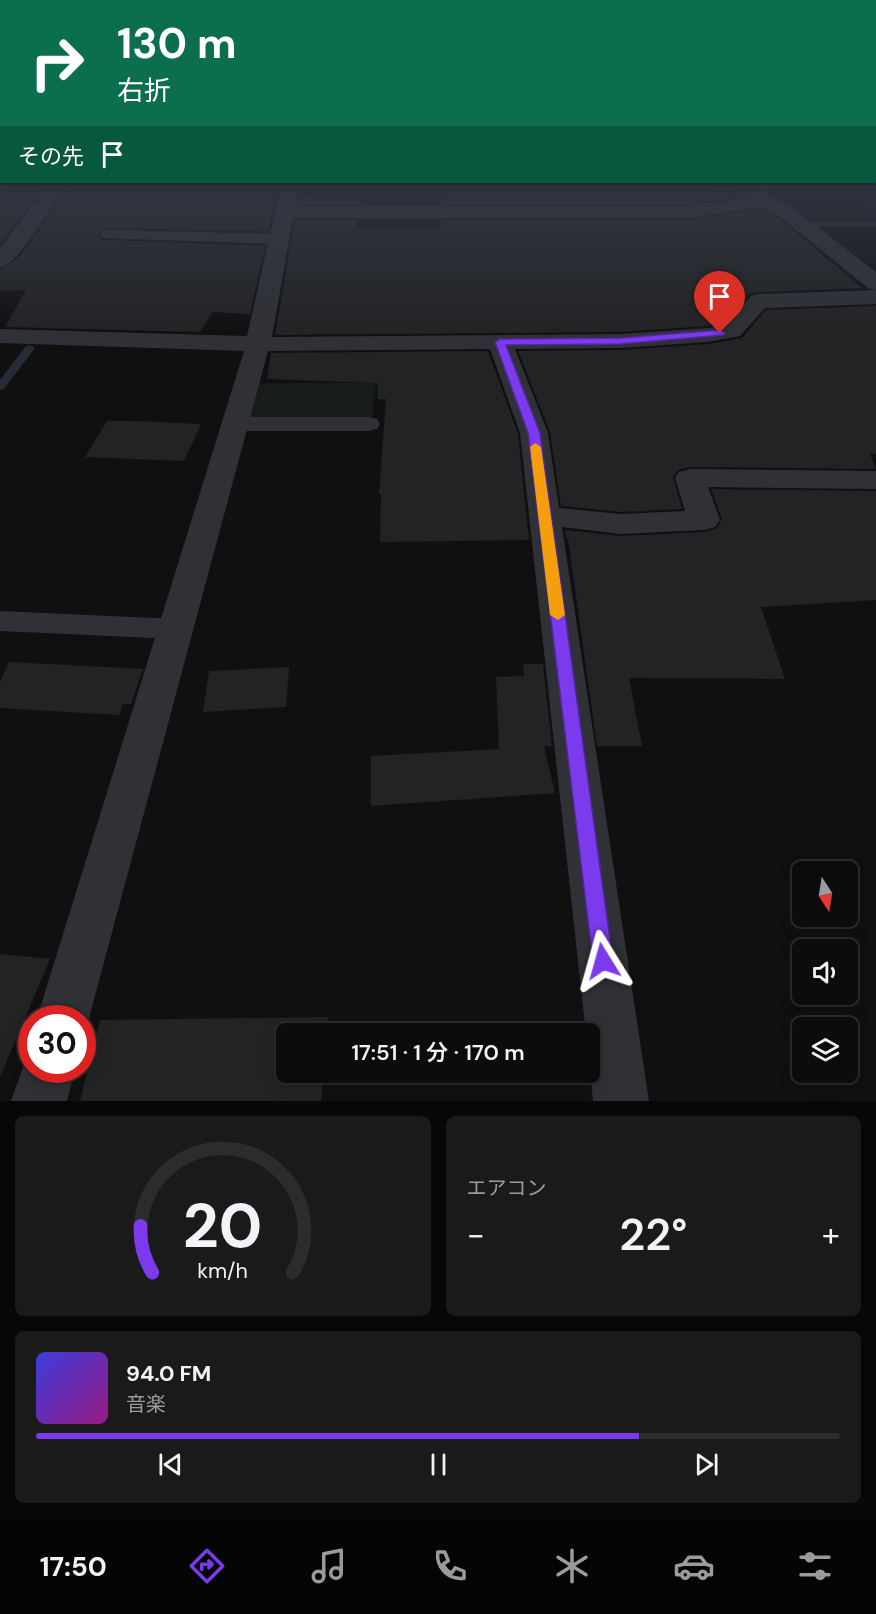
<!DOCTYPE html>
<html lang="ja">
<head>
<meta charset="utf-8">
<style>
	:root { --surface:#0c0c0d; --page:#1a1a1b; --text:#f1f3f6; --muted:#9a9b9d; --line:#2c2c2e; --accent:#7c3aed }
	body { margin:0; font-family:"DM Sans","Noto Sans JP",sans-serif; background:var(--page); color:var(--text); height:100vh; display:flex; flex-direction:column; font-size:22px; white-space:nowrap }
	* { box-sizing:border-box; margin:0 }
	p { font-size:20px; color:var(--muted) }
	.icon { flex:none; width:33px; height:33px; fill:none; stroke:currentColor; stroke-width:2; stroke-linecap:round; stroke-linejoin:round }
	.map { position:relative; height:1101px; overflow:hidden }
	.panel { display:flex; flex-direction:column; gap:15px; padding:15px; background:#070707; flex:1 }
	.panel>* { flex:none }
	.top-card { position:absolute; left:0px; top:0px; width:876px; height:183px; box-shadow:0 3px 15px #0003,0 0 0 2px var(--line); background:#0b6e4f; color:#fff; overflow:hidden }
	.needle { width:39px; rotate:168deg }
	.controls { position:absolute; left:792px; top:861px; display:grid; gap:12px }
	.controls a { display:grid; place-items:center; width:66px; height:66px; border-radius:9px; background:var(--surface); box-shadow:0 3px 15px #0003,0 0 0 2px var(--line); font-size:30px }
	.speed { position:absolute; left:18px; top:1005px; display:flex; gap:12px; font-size:30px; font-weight:700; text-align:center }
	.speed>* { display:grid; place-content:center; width:78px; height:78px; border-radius:50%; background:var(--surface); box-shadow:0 3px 15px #0003,0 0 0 2px var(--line); line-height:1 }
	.speed .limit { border:9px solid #d22; background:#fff; color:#111 }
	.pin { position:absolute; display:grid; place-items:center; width:51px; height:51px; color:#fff; margin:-62px -26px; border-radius:50% 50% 50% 0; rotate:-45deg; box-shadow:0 0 6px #0007 }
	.pin .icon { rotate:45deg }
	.me { position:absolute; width:66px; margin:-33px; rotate:352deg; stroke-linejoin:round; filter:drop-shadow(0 0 4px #0008) }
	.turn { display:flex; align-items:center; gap:21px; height:126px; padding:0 18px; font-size:27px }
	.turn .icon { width:78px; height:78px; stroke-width:2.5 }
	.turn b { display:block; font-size:42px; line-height:51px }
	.then { display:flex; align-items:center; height:57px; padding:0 18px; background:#0003; gap:12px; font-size:22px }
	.big { font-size:45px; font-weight:600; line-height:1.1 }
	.panel .widget { flex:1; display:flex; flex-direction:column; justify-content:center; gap:9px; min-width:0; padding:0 21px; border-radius:9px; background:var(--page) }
	.panel .dial { align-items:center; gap:0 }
	.dial svg { height:156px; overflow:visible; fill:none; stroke:var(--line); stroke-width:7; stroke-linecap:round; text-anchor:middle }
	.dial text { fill:var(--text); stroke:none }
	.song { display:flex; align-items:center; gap:18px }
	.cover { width:72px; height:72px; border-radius:9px; background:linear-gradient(135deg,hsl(240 70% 55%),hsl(310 70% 35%)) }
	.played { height:6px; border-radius:3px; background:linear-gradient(90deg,var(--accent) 75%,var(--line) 75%) }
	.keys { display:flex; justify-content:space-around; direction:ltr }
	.heat { display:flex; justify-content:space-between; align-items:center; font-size:33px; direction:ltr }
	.panel .tiles { flex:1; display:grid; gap:15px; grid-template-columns:1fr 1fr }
	.widget:last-child { grid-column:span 2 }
	.trip { position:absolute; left:276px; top:1023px; width:324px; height:60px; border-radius:9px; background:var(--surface); box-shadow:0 3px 15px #0003,0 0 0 2px var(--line); font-weight:600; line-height:60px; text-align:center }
	.menu { display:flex; height:96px; justify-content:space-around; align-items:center; background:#050505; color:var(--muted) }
	.menu .icon { width:42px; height:42px }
	.menu .selected { color:var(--accent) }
	.menu b { font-size:27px; color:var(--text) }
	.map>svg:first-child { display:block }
	.green { fill:#161c17 }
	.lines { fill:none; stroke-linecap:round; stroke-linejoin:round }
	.stream { fill:#262c35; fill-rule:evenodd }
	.building { fill:#232325 }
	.service { fill:#303136; fill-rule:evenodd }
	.minor { fill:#303136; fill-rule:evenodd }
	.tertiary { fill:#303136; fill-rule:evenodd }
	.route { fill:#7c3aed; stroke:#51269a; stroke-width:1.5 }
	.slow { fill:#f59e0b }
</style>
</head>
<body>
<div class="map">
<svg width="876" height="1101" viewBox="0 0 876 1101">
	<rect width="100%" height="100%" fill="#101011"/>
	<path class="green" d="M258 383H376L372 419H247Z"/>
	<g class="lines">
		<path class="stream" d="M813 222H876V226H813Z
			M30 345 35 348 4 389 0 390V380L26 346Z"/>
	</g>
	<path class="building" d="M75 182 279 185 273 196H276L268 231 108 228 98 234 102 240 265 246 250 314 212 312 200 332 5 327 26 290 0 291V270L19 257 38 232 66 188H71Z
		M601 182H644L651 192 740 188 748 195 691 204H441L442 194H515L513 184H602Z
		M0 188H42L0 245Z
		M299 196 362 197 361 204H298Z
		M760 209 782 221 862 288 758 292 749 294 723 323 708 326 620 332 275 335 295 220H357L356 229H441V220H691Z
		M876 306V454H870L876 469 690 467 678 470 673 477 682 509 621 512 561 506 550 432 518 351 620 350 708 344 742 338 766 310Z
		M488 351 518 434 529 540 380 542 381 494H379L386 399H378L377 383 267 379 271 353Z
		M107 421H134L201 424 184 461 85 457Z
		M711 489 876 491V600L761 607 785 679 629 678 642 746H597L568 539H566L565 530 621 536 704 532 716 529 722 519Z
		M9 662 106 667 143 669 131 704H123L119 715 67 712 0 708V682Z
		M523 664H543L552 746H544L555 793 371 806V756L499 749 496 677 524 676Z
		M289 667 286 707 203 712 209 671Z
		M0 954 50 959 0 1077Z
		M328 1017 327 1034H286V1072H324L321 1101H80L100 1020Z"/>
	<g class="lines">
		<path class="service" d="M108 230 280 234 288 239 280 244 102 238 100 235 102 232Z
			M235 417H369L377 419 380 424 377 429 369 431H235L227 429 224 424 227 419Z
			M0 611 176 619 186 622 191 629 186 636 176 639 0 631Z"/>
		<path class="minor" d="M282 182H300L295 206H691L752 197 744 183 761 182 770 197 797 211 876 272V290L868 288 783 219 760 207 691 218H293L272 337 620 334 708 328 724 325 751 296 759 294 876 290V304L765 308 740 336 708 342 620 348 515 349 548 433 559 508 621 514 685 511 675 478 679 472 690 469 876 471V489L708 487 720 520 715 527 704 530 621 534 562 527 649 1101H593L590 1068V1034H586L520 433 490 349 268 351 89 1018 82 1034V1018H37L244 351 0 343V329L247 336Z
			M32 1050V1070H75L67 1101H11L29 1051Z"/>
		<path class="tertiary" d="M49 182H67C55 201 19 264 0 268V249Z"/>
	</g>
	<linearGradient id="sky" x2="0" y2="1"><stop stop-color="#090909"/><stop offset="0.54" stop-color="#313743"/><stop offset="1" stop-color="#313743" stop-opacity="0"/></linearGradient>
	<rect width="876" height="335" fill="url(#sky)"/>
	<path class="route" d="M720 330 725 333 724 335 620 344 506 345 540 433 613 961 610 968 603 970 596 968 593 961 528 433 495 342 500 339 620 338Z"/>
	<path class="slow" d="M535 443 541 447 565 615 558 620 550 615 530 447Z"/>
</svg>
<div class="controls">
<a><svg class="needle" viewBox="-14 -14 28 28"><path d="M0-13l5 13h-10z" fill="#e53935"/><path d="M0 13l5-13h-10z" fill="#9a9b9d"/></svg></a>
<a><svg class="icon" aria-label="sound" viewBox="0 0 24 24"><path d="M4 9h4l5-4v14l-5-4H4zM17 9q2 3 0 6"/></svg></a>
<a><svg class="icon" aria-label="layers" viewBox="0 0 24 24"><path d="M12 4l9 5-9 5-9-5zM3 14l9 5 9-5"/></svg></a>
</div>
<div class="speed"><div class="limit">30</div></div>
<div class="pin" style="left:720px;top:333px;background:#d93025"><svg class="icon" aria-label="arrive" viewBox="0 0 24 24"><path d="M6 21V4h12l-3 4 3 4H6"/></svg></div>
<svg class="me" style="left:603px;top:961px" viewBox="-20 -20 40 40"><path d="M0-17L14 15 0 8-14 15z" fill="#7c3aed" stroke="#fff" stroke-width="4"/></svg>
<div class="trip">17:51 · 1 分 · 170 m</div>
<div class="top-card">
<div class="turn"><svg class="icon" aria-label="right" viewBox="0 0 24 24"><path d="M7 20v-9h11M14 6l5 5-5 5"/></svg><div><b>130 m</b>右折</div></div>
<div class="then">その先<svg class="icon" aria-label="arrive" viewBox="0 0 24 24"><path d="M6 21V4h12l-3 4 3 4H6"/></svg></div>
</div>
</div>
<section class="panel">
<div class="tiles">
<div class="widget dial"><svg viewBox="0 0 100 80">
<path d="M14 69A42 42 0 1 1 86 69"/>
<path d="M14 69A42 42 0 0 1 8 45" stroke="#7c3aed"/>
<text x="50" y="56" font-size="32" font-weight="700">20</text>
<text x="50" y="72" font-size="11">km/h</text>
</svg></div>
<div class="widget"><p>エアコン</p>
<div class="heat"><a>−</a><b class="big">22°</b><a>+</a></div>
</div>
<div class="widget">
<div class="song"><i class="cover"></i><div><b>94.0 FM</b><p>音楽</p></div></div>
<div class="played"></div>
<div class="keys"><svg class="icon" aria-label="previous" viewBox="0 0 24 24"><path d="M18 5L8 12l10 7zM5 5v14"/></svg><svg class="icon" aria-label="pause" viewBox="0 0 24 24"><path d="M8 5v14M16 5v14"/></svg><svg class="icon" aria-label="next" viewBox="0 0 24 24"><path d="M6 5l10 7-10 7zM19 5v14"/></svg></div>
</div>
</div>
</section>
<nav class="menu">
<b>17:50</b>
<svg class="icon selected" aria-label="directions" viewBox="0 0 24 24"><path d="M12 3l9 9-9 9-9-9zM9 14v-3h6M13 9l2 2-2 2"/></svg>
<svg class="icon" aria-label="music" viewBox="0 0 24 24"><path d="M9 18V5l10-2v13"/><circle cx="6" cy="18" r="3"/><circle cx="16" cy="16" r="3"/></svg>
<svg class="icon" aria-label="phone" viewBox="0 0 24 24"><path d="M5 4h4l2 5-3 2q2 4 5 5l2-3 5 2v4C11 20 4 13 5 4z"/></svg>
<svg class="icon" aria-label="climate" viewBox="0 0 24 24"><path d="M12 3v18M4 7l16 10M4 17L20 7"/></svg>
<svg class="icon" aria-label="car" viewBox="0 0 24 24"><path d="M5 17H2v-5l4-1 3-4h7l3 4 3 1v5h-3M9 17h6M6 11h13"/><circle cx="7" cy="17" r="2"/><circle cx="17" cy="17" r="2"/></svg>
<svg class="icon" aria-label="filters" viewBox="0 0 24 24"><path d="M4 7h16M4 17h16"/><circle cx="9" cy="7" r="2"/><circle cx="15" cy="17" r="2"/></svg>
</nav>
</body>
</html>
